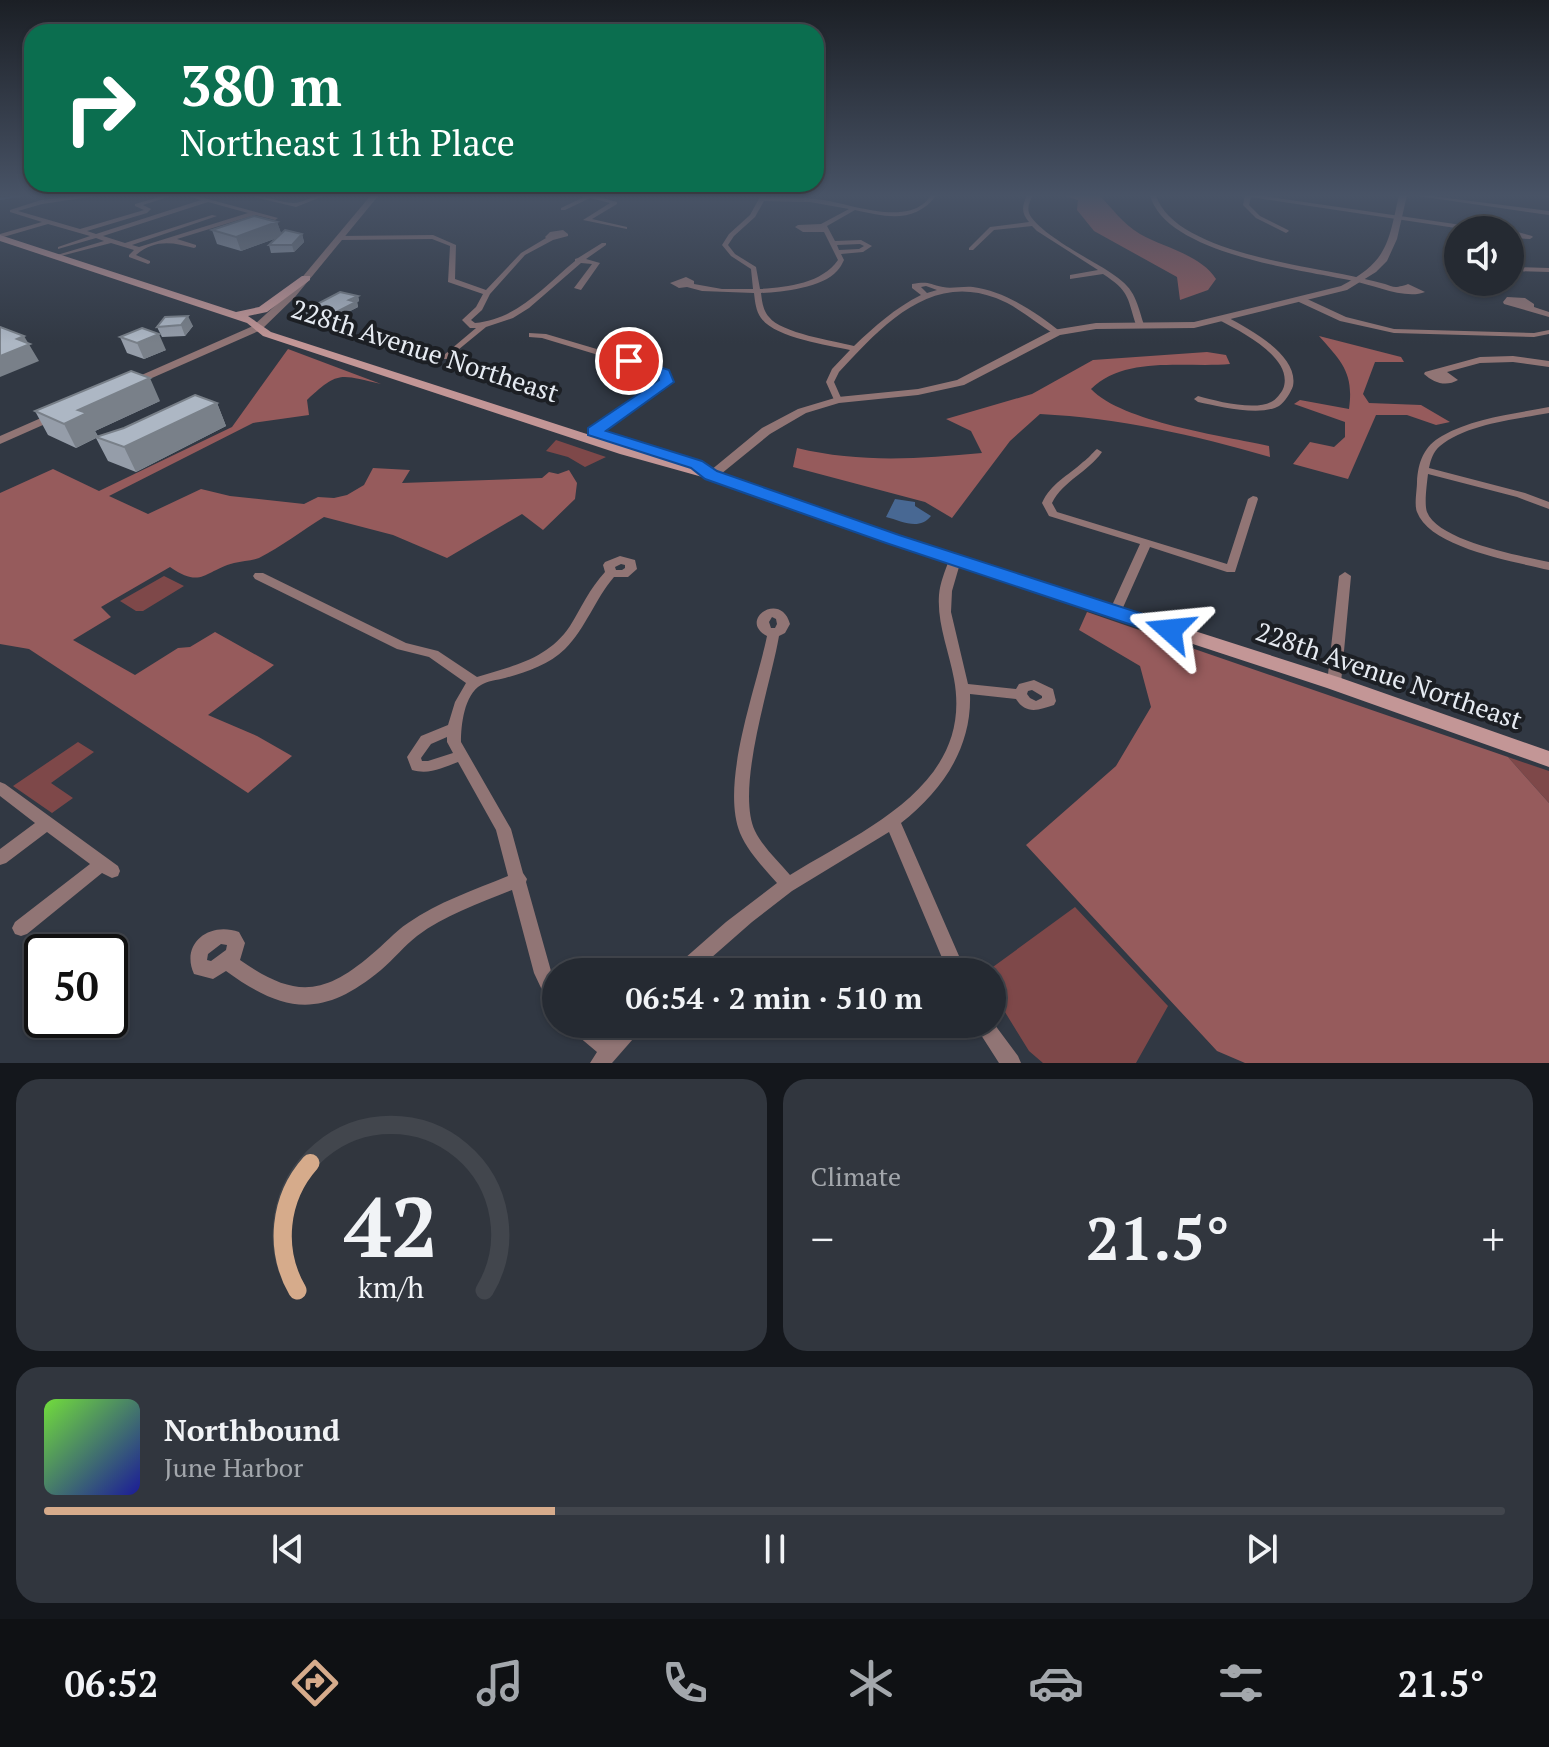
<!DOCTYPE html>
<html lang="en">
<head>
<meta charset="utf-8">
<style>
	:root { --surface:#252a32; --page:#31363e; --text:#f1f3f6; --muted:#a3a7ac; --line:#42464d; --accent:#d6ab8b }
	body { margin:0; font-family:"PT Serif",serif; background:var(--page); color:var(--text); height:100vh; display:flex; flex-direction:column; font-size:30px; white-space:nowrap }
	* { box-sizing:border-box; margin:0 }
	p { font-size:26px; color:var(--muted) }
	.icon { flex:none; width:44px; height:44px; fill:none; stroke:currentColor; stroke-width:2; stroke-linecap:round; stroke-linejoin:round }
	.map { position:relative; height:1063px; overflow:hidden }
	.drawer { display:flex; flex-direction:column; gap:16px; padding:16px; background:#14171c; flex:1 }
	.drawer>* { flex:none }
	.guide { position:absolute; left:24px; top:24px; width:800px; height:168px; border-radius:24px; box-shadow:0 2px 6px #0004,0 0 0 2px var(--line); background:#0b6e4f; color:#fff; overflow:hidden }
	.fabs { position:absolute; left:1444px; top:216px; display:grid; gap:16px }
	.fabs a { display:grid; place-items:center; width:80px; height:80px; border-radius:50%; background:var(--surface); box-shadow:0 2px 6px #0004,0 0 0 2px var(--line); font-size:40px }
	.speed { position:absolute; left:24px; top:934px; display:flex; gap:16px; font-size:40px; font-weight:700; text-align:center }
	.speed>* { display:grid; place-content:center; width:104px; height:104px; border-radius:50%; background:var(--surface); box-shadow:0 2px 6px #0004,0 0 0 2px var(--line); line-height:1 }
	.speed .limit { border:4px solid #111; border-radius:12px; background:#fff; color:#111 }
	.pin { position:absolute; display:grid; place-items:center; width:68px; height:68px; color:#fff; margin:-34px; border:4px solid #fff; border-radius:50%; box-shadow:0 2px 8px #0007 }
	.me { position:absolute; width:88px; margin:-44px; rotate:288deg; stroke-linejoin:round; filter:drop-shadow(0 0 6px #0008) }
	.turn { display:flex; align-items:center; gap:28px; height:168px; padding:0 24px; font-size:36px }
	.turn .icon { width:104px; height:104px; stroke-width:2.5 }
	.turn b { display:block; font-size:56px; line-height:68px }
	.big { font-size:60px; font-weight:700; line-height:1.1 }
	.drawer .card { flex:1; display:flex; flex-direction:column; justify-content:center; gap:12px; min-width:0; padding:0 28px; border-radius:24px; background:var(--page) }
	.drawer .dial { align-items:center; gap:0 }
	.dial svg { height:208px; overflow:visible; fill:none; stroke:var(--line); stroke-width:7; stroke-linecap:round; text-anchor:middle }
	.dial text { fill:var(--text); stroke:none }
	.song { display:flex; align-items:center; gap:24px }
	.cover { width:96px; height:96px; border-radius:12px; background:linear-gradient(135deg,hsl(100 70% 55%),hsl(240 70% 35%)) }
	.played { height:8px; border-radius:4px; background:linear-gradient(90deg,var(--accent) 35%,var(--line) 35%) }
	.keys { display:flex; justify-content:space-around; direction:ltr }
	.heat { display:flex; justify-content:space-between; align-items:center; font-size:44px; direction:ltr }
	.drawer .tiles { flex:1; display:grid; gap:16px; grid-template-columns:1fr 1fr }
	.card:last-child { grid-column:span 2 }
	.trip { position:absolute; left:542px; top:958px; width:464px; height:80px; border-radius:40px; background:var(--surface); box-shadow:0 2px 6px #0004,0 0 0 2px var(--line); font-weight:700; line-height:80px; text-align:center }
	.menu { display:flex; height:128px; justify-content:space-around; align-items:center; background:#0f1114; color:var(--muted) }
	.menu .icon { width:56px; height:56px }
	.menu .on { color:var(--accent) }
	.menu b { font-size:36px; color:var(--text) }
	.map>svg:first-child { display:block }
	.green { fill:#7e4849 }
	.forest { fill:#965b5c }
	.water { fill:#486893 }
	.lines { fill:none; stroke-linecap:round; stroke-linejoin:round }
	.stream { stroke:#486893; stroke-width:2 }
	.minor { fill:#917575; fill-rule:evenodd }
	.tertiary { fill:#917575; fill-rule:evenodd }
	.secondary { fill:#c39696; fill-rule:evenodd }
	.wall { fill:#959da9 }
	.shaded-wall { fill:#798089 }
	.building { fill:#adb7c4; stroke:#798089; stroke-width:2 }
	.route { fill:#1a73e8; stroke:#114b97; stroke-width:2 }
	.labels { text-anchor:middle; stroke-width:8; stroke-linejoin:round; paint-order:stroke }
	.street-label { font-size:26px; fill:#e6ebf2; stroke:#1c1f24 }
</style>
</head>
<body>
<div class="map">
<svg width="1549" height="1063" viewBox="0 0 1549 1063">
	<rect width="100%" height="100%" fill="#313843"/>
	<path class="green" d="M556 440 606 457 585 467 568 457 546 451Z
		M164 576 184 586 143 611H136L120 601Z
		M78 742 94 752 51 783 73 798 52 813 13 786Z
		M1508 757 1549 771V803Z
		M1075 907 1168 1006 1136 1063H1043L1029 1051 992 991V972H986Z"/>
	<path class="forest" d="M1099 195C1113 209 1122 223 1140 234 1165 248 1201 255 1216 279L1208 290 1180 300 1177 277 1094 231 1077 210 1078 200 1066 196Z
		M1319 336 1401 357 1404 362H1375L1363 394 1369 403 1421 405 1450 422 1436 425 1407 415H1376L1348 479 1293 464 1310 442 1334 447 1345 437V422L1294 404 1300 400 1349 409C1354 373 1342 362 1319 336Z
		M288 349 381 384C340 375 339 370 307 400L309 415 253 423 109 496 148 514 201 489 230 496 304 504 318 497 334 498 347 495 364 485 373 468 410 470 402 483 542 478 549 472 558 474 569 470 577 483 575 499 543 530 522 514 447 558 393 535 324 517C303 530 281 547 259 558 251 561 242 561 234 563 204 571 202 589 170 567L101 607 111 617 73 640 135 675 178 648 190 647 215 632 274 665 208 715 257 736 292 756 248 793 29 649 0 644V493L53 469 99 491 232 427Z
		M1207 352 1226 355 1230 364C1186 368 1125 355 1091 389 1122 422 1224 436 1269 446L1270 457C1194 435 1119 418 1040 414L1010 441 952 518 925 502 793 467 797 448C859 463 918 459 982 453L971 431 946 419 1032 394 1093 360Z
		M1087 612 1508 757 1549 803V1063H1245L1217 1051 1026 845 1116 766 1151 707 1140 666 1079 630Z"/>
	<path class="water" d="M895 499 915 502V506L931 516C919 531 902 521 886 517Z"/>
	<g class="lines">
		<path class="stream" d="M0 199 26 195"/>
		<path class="minor" d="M89 195H103L42 204 18 211 80 229 144 210 135 206V204L166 195H174L143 205 151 209 147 213 87 231 96 234 201 200 185 195H193L278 218 275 220 255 215 177 239 196 245V247L194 248C173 242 154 239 136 255L150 261V263L148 264 129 257V255L134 250 111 243 57 257V255L104 241 96 238 58 249V247L90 236 48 224 0 238V234L42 222 10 212V210L41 200ZM208 202 248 213 139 247 132 245 217 216 212 215 125 243 103 236Z
			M246 195C262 194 277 202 293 203 304 203 314 194 326 195L296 207Z
			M581 195H591L617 202V204L592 219 627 227V229L583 220 610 203 590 198 565 210H561V208L584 197Z
			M761 195H767L766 197C785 197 804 197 823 200 850 204 899 223 923 204 926 202 929 198 931 195H937C914 224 887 217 855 210L827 226 835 241 861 240 872 246 863 252 841 254 844 260C842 264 840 268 837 271 822 288 782 292 761 293 762 301 763 311 769 317 781 333 834 341 854 346 875 326 895 308 921 295L912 288V284C929 281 928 284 943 287 951 289 963 286 973 287 1005 291 1037 313 1061 332L1054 334C1035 322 1017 306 996 298 929 272 880 328 839 372L834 382 842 400 841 402H835L826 382 832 369 850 350C827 345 775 338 761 318 756 311 755 302 754 293L702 291 687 287 679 288 670 283 686 277 694 281V284L722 289H753L751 269 731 256 722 245 729 234 750 215ZM764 201 810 202 849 209 821 224 798 225 795 227 803 232H824L838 260C821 284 787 287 760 289L756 267 735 254 728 245 734 236 755 217ZM860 244 864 246 859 249 839 250 837 245ZM926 286 937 290 927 293 921 287Z
			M1027 195H1033C1030 201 1027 206 1029 213 1036 231 1087 258 1105 269 1133 287 1134 292 1144 325L1143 327 1136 325C1127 296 1129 291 1103 274L1070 279V275L1098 270 1037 231 1032 226 994 230 973 250H969V248L990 227 1029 222C1021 213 1022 206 1027 195Z
			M1150 195H1156C1172 249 1294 264 1342 274 1356 277 1371 280 1385 284 1389 285 1392 287 1396 287 1398 287 1406 285 1408 284L1425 292C1406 300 1374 285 1353 281 1303 270 1165 254 1150 195Z
			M1245 195H1257L1482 228 1485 230H1469L1251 197 1249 205 1260 216 1288 230 1289 231 1286 233 1256 218 1243 205Z
			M1411 195H1424L1549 211V215Z
			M1542 195H1549V198L1543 196Z
			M563 230 568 234V236L553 240 525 255 490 294 482 310 471 320 475 323C519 318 542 288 575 261V259L578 258 602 243H606V245L586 259 600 263 581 290 574 288 592 264 581 263 529 308 513 318 486 327 447 359H444V355L476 328H470L462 320 476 307 483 294 448 282 450 246 432 239 340 240 337 238 340 236 433 235 456 245 455 279 486 290 521 253 546 238 545 237 550 232Z
			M1510 230 1532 236 1533 237 1530 239 1510 238Z
			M1510 267 1549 268V272L1510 271Z
			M1507 297 1525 298 1534 304V307L1549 312V317L1504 304 1503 302Z
			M1299 298H1305L1346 317 1394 329 1534 333 1549 330V334L1534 337 1394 333 1340 321 1299 302Z
			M1221 317H1227C1249 329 1299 355 1293 386 1291 392 1285 402 1279 406 1260 417 1218 406 1198 402L1194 399 1198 396C1216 401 1254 411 1271 402 1276 400 1281 393 1283 389 1295 359 1242 332 1221 321Z
			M529 333 546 334 654 366 672 378 665 388 597 434H591L589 432 591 430 659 384 663 379 648 370 542 338 529 337Z
			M1513 356 1549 361V367L1513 362 1480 363 1447 372 1458 380C1446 387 1434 383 1424 374L1425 372 1480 357Z
			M1549 407V413C1517 419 1466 424 1440 446 1433 452 1431 459 1429 468L1525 493 1549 502V509L1517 497 1428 474C1427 483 1424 504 1427 512 1438 541 1521 556 1549 562V570C1516 562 1430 548 1417 512 1414 505 1417 490 1417 482 1418 462 1424 446 1442 436 1473 418 1514 414 1549 407Z
			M1097 449 1102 452C1088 472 1063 481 1052 503L1057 512 1227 564 1248 499 1253 496 1257 497 1258 499 1235 572H1227L1150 547 1121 612 1119 615H1111L1109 612 1140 544 1049 516 1042 503C1051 483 1068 476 1083 462 1089 458 1092 453 1097 449Z
			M620 556 635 560 637 569 628 577H614C595 599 586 628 565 649 549 665 526 672 505 678 497 680 487 681 481 685 464 695 461 725 461 742L511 829 523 873 527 879 526 882 551 971 556 981V1010L550 1007 534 973 512 890C480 903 445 915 417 936 404 946 394 959 381 970 323 1018 285 1014 226 971L213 979 194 974C180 943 210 921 239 932L245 943 240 960C292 996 321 998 371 955 384 945 394 932 408 923 438 902 474 890 508 876L496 830 458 762C442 768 429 775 412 770L407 757 421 736 448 725 455 702 466 683 429 657 397 649 255 579 253 576 255 573H263L406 643 438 651 477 677C513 666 548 659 570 626 581 608 590 588 605 572L603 565 605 562ZM621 564 625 565V568L622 570H616L615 567ZM447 737V742L453 753 428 761H422L421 758 431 744ZM221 944 227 945 226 950 211 961 207 960 208 954Z
			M955 556 961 560 952 591 951 612 968 684 1016 689 1019 684 1034 680 1053 689 1056 701 1054 705C1039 710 1026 715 1016 699L970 694C972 748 942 791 901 823L966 972H948L889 832 792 891 752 922 695 972H673L676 966 726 922 777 883C764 868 748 852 740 833 720 783 756 689 767 636 737 620 781 590 790 624L785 633 779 636C771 684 735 788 755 831 763 847 778 861 790 875 862 830 974 786 954 679 949 651 937 624 939 595 940 583 945 571 949 560ZM772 617 776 619 777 624 775 628H771L769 622ZM1032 690 1042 696V698L1036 701 1030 698 1027 694 1028 691Z
			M1345 572 1351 576 1341 683 1339 686 1334 688 1329 686 1327 683 1339 576Z
			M0 782 5 784 118 866 120 871 118 876 112 878 102 873 27 934 21 936 15 934 12 928 15 922 90 864 47 832 6 863 0 865V849L35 823 0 796Z
			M992 1021 1018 1056 1021 1063H999L974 1024H992Z
			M570 1024H593L609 1037 621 1024H642L640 1031 612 1063H590L597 1052 572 1031Z"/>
		<path class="tertiary" d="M371 195H379L295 297 261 330 136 385H128V381L253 326 289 293Z
			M1399 195H1407L1397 239 1387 261 1376 272 1347 290 1194 328 1096 329 1060 335 964 385 918 395 839 403 806 413 770 434 716 478 711 479 705 475 762 428 798 409 838 397 918 389 957 380 1053 330 1096 323 1194 322 1341 286C1388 261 1388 244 1399 195Z
			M57 411 61 413V417L0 444V436Z"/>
		<path class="secondary" d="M0 235 236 312 259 307 302 276H310V280L267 312 248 316 271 332 630 448 716 472 961 556 1341 678 1549 751V767L1327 688 949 564 706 478 620 454 263 336 247 323 0 241Z"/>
	</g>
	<path class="wall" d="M277 222 281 233 302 234 304 242 294 252 271 253 269 245 277 238 241 251 217 244 212 230Z
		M358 296 359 301 357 302 358 307 319 327 302 322 301 317 305 315 304 311Z
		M165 317 193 326 185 336 162 337 157 327Z
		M120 337 166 350 144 359 127 353Z
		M160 401 95 431 98 436 217 403 226 426 136 472 108 461 96 438 76 448 48 435 35 411Z"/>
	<path class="shaded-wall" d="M277 222 282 236 241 251 236 237Z
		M302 234 304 242 294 252 292 245Z
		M358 296 359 301 357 302 358 307 319 327 317 322Z
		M188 316 193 326 185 336 181 325Z
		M159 334 166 350 144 359 137 343Z
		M24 336 39 361 0 377V356L17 339Z
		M150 378 160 401 95 431 98 437 76 448 64 424 78 410Z
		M217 403 226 426 136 472 124 447Z"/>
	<path class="building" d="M254 216 277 222 236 237 212 230Z
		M285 230 302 234 292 245H269Z
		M340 292 358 296 349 300 356 302 317 322 301 317 311 312 304 311Z
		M188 316 181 325 157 327 165 317Z
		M0 327 24 336 17 339 30 344 0 356Z
		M142 328 159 334 137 343 120 337Z
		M131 371 150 378 78 410 87 413 64 424 35 411Z
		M195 395 217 403 124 447 96 437 124 428Z"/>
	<linearGradient id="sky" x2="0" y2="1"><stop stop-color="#1b1f25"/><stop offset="0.57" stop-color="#485366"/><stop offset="1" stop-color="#485366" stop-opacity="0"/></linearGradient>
	<rect width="1549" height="343" fill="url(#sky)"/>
	<path class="route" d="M629 357 669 370 674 382 606 431 702 461 717 471 899 535 1177 625 1180 630 1177 635H1162L886 543 705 479 691 468 588 435V428L659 380 658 376 624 364V358Z"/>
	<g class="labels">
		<g class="street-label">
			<text transform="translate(425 351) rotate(18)" y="9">228th Avenue Northeast</text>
			<text transform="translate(1389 676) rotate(19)" y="9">228th Avenue Northeast</text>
		</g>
	</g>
</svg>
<div class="fabs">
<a><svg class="icon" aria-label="sound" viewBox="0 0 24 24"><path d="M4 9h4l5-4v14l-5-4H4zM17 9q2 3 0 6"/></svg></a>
</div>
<div class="speed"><div class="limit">50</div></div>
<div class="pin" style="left:629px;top:361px;background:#d93025"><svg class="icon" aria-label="arrive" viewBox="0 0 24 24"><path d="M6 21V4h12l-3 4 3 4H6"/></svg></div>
<svg class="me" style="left:1170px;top:630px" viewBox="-20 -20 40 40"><path d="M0-17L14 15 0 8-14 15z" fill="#1a73e8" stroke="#fff" stroke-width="4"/></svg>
<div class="trip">06:54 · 2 min · 510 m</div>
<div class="guide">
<div class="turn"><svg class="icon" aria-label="right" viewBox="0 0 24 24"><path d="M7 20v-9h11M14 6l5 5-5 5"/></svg><div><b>380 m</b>Northeast 11th Place</div></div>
</div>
</div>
<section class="drawer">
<div class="tiles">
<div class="card dial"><svg viewBox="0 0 100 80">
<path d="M14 69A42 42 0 1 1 86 69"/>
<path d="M14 69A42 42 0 0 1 19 20" stroke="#d6ab8b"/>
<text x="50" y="56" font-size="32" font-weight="700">42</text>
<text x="50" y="72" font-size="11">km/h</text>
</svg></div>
<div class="card"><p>Climate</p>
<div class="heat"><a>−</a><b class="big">21.5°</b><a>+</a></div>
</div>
<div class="card">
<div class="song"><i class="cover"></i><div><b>Northbound</b><p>June Harbor</p></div></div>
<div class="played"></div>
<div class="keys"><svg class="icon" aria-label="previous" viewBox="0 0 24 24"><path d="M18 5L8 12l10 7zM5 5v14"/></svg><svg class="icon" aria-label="pause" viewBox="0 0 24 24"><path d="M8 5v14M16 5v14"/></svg><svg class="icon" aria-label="next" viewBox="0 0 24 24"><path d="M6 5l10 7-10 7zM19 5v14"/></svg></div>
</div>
</div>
</section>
<nav class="menu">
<b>06:52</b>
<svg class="icon on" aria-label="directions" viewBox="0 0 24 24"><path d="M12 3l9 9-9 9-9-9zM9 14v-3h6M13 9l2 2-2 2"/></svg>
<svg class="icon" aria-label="music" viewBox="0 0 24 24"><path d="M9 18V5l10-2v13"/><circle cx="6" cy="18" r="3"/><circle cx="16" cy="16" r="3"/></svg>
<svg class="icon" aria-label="phone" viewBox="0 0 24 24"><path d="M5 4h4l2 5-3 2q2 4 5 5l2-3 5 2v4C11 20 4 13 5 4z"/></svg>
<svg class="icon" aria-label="climate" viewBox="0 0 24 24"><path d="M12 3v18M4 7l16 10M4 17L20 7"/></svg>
<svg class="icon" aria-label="car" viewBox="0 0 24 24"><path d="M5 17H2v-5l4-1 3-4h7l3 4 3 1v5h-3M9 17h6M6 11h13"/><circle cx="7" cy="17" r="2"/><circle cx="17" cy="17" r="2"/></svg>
<svg class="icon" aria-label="filters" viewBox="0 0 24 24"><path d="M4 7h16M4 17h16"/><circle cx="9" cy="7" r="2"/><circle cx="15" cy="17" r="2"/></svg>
<b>21.5°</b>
</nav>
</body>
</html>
